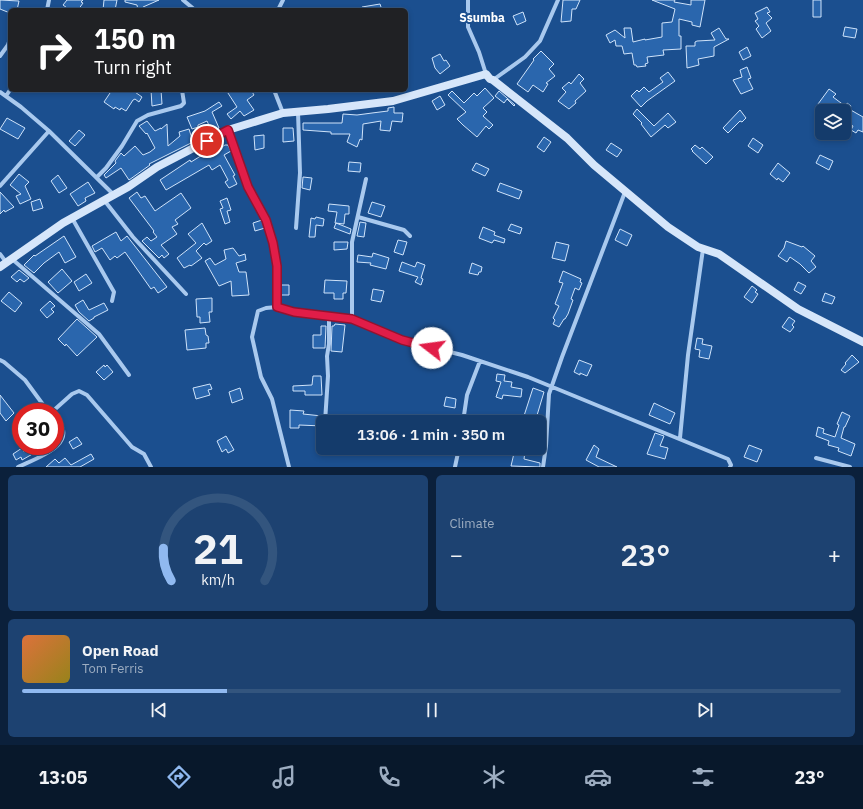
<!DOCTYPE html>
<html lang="en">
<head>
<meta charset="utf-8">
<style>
	:root { --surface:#143b6b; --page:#1d4271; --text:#f1f3f6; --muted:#9dadc1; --line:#33557e; --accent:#90b9f0 }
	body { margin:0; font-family:"IBM Plex Sans",sans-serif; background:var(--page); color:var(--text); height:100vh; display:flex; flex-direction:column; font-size:15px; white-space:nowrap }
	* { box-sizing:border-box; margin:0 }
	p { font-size:13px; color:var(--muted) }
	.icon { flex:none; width:22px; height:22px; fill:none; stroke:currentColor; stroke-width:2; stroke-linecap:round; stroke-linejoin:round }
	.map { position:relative; height:467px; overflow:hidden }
	.details { display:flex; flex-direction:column; gap:8px; padding:8px; background:#0b203b; flex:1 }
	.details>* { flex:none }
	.top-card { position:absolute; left:8px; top:8px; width:400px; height:84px; border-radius:6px; box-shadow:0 2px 6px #0003,0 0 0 1px var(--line); background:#202124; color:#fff; overflow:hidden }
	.tools { position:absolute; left:815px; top:104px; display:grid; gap:8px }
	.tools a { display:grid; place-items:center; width:36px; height:36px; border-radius:6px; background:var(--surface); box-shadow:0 2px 6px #0003,0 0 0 1px var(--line); font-size:20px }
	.speed { position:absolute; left:12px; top:403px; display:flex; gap:8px; font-size:20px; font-weight:700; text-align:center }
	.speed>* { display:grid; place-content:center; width:52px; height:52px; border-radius:50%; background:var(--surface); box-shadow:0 2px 6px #0003,0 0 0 1px var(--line); line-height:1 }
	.speed .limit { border:6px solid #d22; background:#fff; color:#111 }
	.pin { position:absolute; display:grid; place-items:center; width:34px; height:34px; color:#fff; margin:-17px; border:2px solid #fff; border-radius:50%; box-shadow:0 1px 4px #0007 }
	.me { position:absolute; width:44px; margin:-22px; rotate:285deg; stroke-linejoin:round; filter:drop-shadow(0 0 3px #0008) }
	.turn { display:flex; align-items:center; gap:14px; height:84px; padding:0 20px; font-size:18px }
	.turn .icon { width:52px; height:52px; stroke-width:2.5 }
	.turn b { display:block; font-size:28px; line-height:34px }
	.big { font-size:30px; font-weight:600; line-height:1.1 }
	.details .widget { flex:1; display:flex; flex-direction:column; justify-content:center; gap:6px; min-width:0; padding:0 14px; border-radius:6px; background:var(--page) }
	.details .dial { align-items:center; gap:0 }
	.dial svg { height:104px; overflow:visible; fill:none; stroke:var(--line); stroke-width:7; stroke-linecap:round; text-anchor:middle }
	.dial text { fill:var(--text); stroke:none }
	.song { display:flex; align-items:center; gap:12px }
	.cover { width:48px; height:48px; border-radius:6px; background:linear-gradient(135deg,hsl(20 70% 55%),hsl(50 70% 35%)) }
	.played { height:4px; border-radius:2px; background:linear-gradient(90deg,var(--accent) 25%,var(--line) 25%) }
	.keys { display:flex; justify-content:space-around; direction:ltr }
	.heat { display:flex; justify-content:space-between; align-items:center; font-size:22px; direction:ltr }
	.details .tiles { flex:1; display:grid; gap:8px; grid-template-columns:1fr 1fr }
	.widget:last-child { grid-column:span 2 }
	.trip { position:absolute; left:316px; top:415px; width:230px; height:40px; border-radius:6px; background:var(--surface); box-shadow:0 2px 6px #0003,0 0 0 1px var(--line); font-weight:600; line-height:40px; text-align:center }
	.tab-bar { display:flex; height:64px; justify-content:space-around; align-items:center; background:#08182b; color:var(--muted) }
	.tab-bar .icon { width:28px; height:28px }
	.tab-bar .selected { color:var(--accent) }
	.tab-bar b { font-size:18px; color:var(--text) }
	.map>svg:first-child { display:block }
	.building { fill:#2a66ad; stroke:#cfe3fa }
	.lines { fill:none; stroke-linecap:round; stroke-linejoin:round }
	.street { stroke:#a9c9ee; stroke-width:4 }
	.secondary { stroke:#d6e6fa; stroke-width:8 }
	.route-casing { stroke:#92132f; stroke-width:10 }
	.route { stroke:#e11d48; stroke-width:7 }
	.labels { text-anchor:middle; stroke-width:4; stroke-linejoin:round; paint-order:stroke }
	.quarter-label { font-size:12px; font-weight:bold; fill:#fff; stroke:#1b4f8f }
</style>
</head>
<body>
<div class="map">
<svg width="863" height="467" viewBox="0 0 863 467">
	<rect width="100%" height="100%" fill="#1b4f8f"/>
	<path class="building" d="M0 0 19 1 17 10H10V13L0 9Z
		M67 0H83L81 2 83 3 78 10H70L63 5Z
		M104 0H117L115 10H103Z
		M125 0H159L143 7V10H138L137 5 125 2Z
		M563 0H580L576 9H572L571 21 561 22Z
		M652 0H675L674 2 691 5V0H705L700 27 692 25V22L679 19V36H681V49L663 50 664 55 647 57 648 63 645 64 646 66 637 67 636 65H634L632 53 624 54 622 46H616L615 40 610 43 606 35 615 30 625 38 624 28H631L633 42 645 39V40L662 37V23L672 22 675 9Z
		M813 0H821V17H813Z
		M380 4 382 10H362V7Z
		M767 7 770 12 767 13 772 18 766 23 771 31 762 38 756 29 759 26 755 21 758 19 755 13Z
		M523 12 526 21 517 25 513 16Z
		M845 27 857 29 855 38 843 36Z
		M719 28 726 39H729L714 47V56L698 59 699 65 687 68 686 46H695V42L697 41 715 40 711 33Z
		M747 47 751 56 743 60 739 52Z
		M541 51 554 64 549 69 555 76 546 83 548 84 543 92 533 85 528 92 517 84 534 60 533 59Z
		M440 54 444 61 446 60 450 66 440 74 435 68 432 58Z
		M747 67 751 78 748 79 753 89 741 94 733 80 742 77 740 70Z
		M668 72 675 81 647 101 641 107 631 96 637 90 639 92 644 87 649 92 663 82 660 78Z
		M579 74 584 79 580 83 586 91 575 101 576 103 569 109 558 101 566 92 562 88 569 82 571 84Z
		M485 88 494 98 483 108 487 112 483 116 493 125 489 129 486 126 477 137 463 125 457 119 466 112 448 95 452 91 464 103 474 93 477 96Z
		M829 89 836 94 833 97 845 106 847 103 851 106 849 109 863 117V132L858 130 856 133 851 130 853 126 844 121V111H836L829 106 826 109 818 104Z
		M112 90H132L142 97 139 102 135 99 133 100 126 111 121 108 120 110 115 107 114 109 104 102Z
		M151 90H161L162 104 152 106Z
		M226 90H251L254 95 247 100 254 110 244 116 240 111 231 119 227 114 237 107Z
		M499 91 515 105 514 106 507 99 504 103 495 96Z
		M440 96 445 105 437 110 432 101Z
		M219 102 222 106 212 112 219 128 212 132 207 121 198 125V127L192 129 187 117 205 111Z
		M394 107V113H403L402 122 392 121 390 131 380 130 381 121 363 124 362 140 360 139 357 147 347 142 350 134H331V132L303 130V123H342L343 114 357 115 372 113 388 111V108Z
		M637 109 654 126 668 113 676 122 668 128 665 125 651 137 641 124 642 123 633 114Z
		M740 110 746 118 742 122 740 121 728 133 723 128Z
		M7 118 25 128 18 139 0 129Z
		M147 121 155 131 161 128V129L167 124 168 146 180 136 179 132 189 129 193 142 149 164 150 165 129 180 121 168 106 178 104 175 116 163 115 161 121 153 124 156 135 146 143 155 150 152 155 148 147 133 146 134 139 126Z
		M283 128H293L294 141 283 142Z
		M79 130 85 135 75 146 69 141Z
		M264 135V148L255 150 254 136Z
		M544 137 551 142 544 152 537 147Z
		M753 138 763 145 758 153 748 146Z
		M611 143 622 150 617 157 606 150Z
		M225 145H228L231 151 224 155 235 175 233 176 237 184 229 188 225 182 228 180 220 165 212 170 209 165 166 190 160 180 190 160 191 162 212 149 214 152Z
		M695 145 700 149 702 147 713 157 706 164 692 151H693L691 149Z
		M820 155 833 161 829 170 816 163Z
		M349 162 361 163 360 172 348 171Z
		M476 163 489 169 485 176 472 170Z
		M778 163 790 173 783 182 778 178 777 180 770 174Z
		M19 174 29 182 25 186 31 199 20 204 16 196 21 194 10 185Z
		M58 175 67 188 59 193 51 181Z
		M303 177 312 178 310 190 302 188Z
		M88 182 95 193 85 198 86 201 78 206 70 194Z
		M500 183 522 191 519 199 497 191Z
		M0 192 14 207 5 212 4 210 0 214Z
		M137 192 141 198 145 196 155 211 181 193 191 208 175 220 178 224 172 227 177 234 161 245 169 254 164 258 162 255 159 258 142 241 147 237 151 241 157 237 153 232 154 231 129 198Z
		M227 198 231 210 227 211 230 222 225 224 220 209 223 208 220 201Z
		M40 199 43 208 33 211 31 202Z
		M372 202 385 206 381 217 368 213Z
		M329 204 349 206V214H345L344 224 335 223 337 212 328 211Z
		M316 217 324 219 323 226 316 225 315 237H309L311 218 315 219Z
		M262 220 265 228 255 231 253 223Z
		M360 222 366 223 364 237 357 236Z
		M202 223 212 241 206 245 204 243 196 251 202 258 191 266 190 265 184 268 177 258 196 243 188 234Z
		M336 223 351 229 350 234 334 228Z
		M511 224 522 228 520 234 508 230Z
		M483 227 495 232 494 235 505 239 504 243 494 240 492 243 479 238Z
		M620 229 632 235 627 246 615 240Z
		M116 232 121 241 127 236 167 287 158 293 154 287 151 289 125 252 117 258 115 256 110 260 102 248 95 252 92 246Z
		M64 236 76 257 65 263 59 252 44 263 34 273 24 265 34 255 35 256Z
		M398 240 407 242 403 255 394 252Z
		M786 241 802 247 803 246 815 256 811 261 816 267 809 273 800 264 790 257 787 262 778 256 784 248Z
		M334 242H348L347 249 334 250Z
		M556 242 569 245 565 261 552 258Z
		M233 248 239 256 245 254 246 260 236 263 239 272H246L249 295 232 296 231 281 219 286 205 261 210 258 215 265 226 259 224 250Z
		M373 253 389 258 386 269 370 265 371 263 357 262 358 255 372 257Z
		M402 262 415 267 417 262 425 265 421 278 423 279 421 285 415 282 418 277 399 271Z
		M472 263 482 267 481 272H479L478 275 469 273Z
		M62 269 72 281 58 293 48 282Z
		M19 270 29 278 24 282 20 279 17 282 11 277Z
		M563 271 581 279 580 282 582 283 579 290 575 288 571 299 573 300 568 314 565 319H564L559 327 553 324 555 320 553 318 559 306 555 304 563 283 559 282Z
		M86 274 92 283 79 291 74 282Z
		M325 280 347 281 346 293H343V299H334V293H324Z
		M798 282 806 286 801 294 794 290Z
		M280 285H289V295H280Z
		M752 286 757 290 755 292 758 294 752 303 744 297Z
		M373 289 384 291 381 302 371 300Z
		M9 292 22 303 15 312 1 301Z
		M825 293 835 297 832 304 822 301Z
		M212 298V312H209L210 322 200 323V317H197L196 299Z
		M83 300 89 310 104 303 108 310 94 317V318L89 321 79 312 75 305Z
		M50 301 55 306 51 309 54 312 47 318 40 310Z
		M789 317 795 321 792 325 794 327 790 332 782 327Z
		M77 319 97 337 77 356 66 344 65 346 58 339Z
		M335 324 345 325 342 352 331 351 332 326H334Z
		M321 326H326L325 348H313V335H321Z
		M205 328 206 335 208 336 209 343H206V348L187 350 185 330Z
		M425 328 433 329 431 343 424 341Z
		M697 338 703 339 702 344 712 346 709 359 699 357 700 350 695 349Z
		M852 355 859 362 845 373 841 370 846 364 845 363Z
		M579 360 592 365 587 376 580 373V375L574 372Z
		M104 365 105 367 107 365 113 372 104 380 96 372Z
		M497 374 505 375 504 381 512 382 511 387 522 389 521 397 503 395 502 399 496 397 501 382 496 381Z
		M313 376H321L322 395H305V391H293V386L312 385Z
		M210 384 212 389 208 390 210 395 196 399 193 388Z
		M240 388 243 399 232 403 229 392Z
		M533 388 544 392 535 422H522Z
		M0 395 14 413 6 421 0 413Z
		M446 397 456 399 455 408 444 406Z
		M654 403 675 413 670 424 649 415Z
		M290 410 304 411 303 414 322 416 323 426 299 425V428H290Z
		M842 412 850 416 845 427H844L841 438 855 444 851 456 838 451 839 448 828 445 829 441 816 436 818 427 824 429 823 433 835 437 839 425 837 424Z
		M655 433 664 436 660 446 668 448 665 459 647 454Z
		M226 436 234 450 228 453 226 449 222 452 217 441Z
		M77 437 82 444 73 449 69 442Z
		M594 445 599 449 596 457 617 467H599L586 460Z
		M749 445 762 450 757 462 744 457Z
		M31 446 36 452 22 460 21 457 16 460 13 454 22 448 24 452Z
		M404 448H431L430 455 404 452Z
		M515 449 525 452 524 459 540 463V467L511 466Z
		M91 454 94 459 80 467H46L55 459 59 463 65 458 71 465Z"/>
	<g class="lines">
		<path class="street" d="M183 0 195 10
			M468 0V27L479 52 486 74
			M47 10 49 0
			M278 10 283 0
			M0 56 8 45 10 39
			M493 80 525 57 540 41 558 0
			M274 90 283 113
			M0 92 21 107 49 131 113 194
			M6 96 10 90
			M228 130 248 187 266 220 273 243 277 266V307L266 308 258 311 252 337 261 377 272 399 289 467
			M97 177 106 168 122 146 137 121 148 115 181 106 184 103 182 90
			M0 186 49 131
			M104 200 133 237 186 294
			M358 217 404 230 410 236
			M72 218 114 292 112 301
			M296 228 300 173 298 112
			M0 254 6 262
			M12 259 99 334 129 375
			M277 307 294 312 352 319 402 340 462 355 528 377 728 459 731 465 730 467
			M352 319V242L366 179
			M0 360 4 362 25 380 47 410 53 411 72 394 79 391 87 395 132 447 144 454 151 467
			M325 422 328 376 327 356 329 344V316
			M463 422 467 395 480 361
			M680 438 688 355 703 249
			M816 458 850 467
			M18 467C37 458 82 444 55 417
			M455 467 459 448
			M543 467 546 446 549 394 562 357 625 192"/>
		<path class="secondary" d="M0 267 63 223 128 187 157 167 228 130 283 113 328 109 393 101 486 74 490 79 493 80 567 138 594 165 668 227 698 247 719 254 798 309 863 342"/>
	</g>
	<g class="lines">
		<defs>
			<path id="route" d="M207 141 228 130 248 187 266 220 273 243 277 266V307L294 312 352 319 402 340 432 348"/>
		</defs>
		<use href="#route" class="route-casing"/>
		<use href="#route" class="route"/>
	</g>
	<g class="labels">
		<g class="quarter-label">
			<text x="482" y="22">Ssumba</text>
		</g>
	</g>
</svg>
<div class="tools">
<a><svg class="icon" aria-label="layers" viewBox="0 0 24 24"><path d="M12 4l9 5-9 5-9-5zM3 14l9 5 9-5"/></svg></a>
</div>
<div class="speed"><div class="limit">30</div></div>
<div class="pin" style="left:207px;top:141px;background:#d93025"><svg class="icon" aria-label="arrive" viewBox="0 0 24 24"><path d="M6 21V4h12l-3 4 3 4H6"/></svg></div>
<svg class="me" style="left:432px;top:348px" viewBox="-20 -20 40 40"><circle r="19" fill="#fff"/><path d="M0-13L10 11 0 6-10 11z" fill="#e11d48"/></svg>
<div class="trip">13:06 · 1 min · 350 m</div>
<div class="top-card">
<div class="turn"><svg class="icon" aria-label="right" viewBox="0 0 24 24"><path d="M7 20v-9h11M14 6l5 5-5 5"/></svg><div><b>150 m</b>Turn right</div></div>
</div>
</div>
<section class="details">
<div class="tiles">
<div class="widget dial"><svg viewBox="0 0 100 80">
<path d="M14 69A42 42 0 1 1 86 69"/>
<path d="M14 69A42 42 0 0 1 8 44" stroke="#90b9f0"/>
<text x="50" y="56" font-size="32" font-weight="700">21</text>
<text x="50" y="72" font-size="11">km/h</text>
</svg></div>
<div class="widget"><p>Climate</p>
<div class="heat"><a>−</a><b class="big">23°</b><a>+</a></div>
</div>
<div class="widget">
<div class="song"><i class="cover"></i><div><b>Open Road</b><p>Tom Ferris</p></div></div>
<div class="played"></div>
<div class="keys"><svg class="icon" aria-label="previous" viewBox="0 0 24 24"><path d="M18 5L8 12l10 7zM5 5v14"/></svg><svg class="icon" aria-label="pause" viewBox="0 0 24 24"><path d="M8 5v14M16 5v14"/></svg><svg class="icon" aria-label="next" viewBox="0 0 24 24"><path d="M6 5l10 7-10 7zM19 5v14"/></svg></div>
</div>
</div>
</section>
<nav class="tab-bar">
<b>13:05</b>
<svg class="icon selected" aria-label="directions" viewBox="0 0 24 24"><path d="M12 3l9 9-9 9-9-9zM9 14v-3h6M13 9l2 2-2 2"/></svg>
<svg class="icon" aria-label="music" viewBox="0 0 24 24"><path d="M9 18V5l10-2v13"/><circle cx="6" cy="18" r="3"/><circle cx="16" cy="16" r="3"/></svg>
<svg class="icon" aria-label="phone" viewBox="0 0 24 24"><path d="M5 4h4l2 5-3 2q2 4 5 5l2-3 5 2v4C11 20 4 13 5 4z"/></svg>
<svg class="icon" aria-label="climate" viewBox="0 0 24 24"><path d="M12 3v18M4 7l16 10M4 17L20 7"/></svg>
<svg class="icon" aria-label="car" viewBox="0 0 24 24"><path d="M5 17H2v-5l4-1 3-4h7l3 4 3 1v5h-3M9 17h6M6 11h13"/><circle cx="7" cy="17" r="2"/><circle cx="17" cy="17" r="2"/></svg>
<svg class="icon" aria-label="filters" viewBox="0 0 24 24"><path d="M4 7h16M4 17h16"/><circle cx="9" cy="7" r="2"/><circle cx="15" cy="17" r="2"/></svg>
<b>23°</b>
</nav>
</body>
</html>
